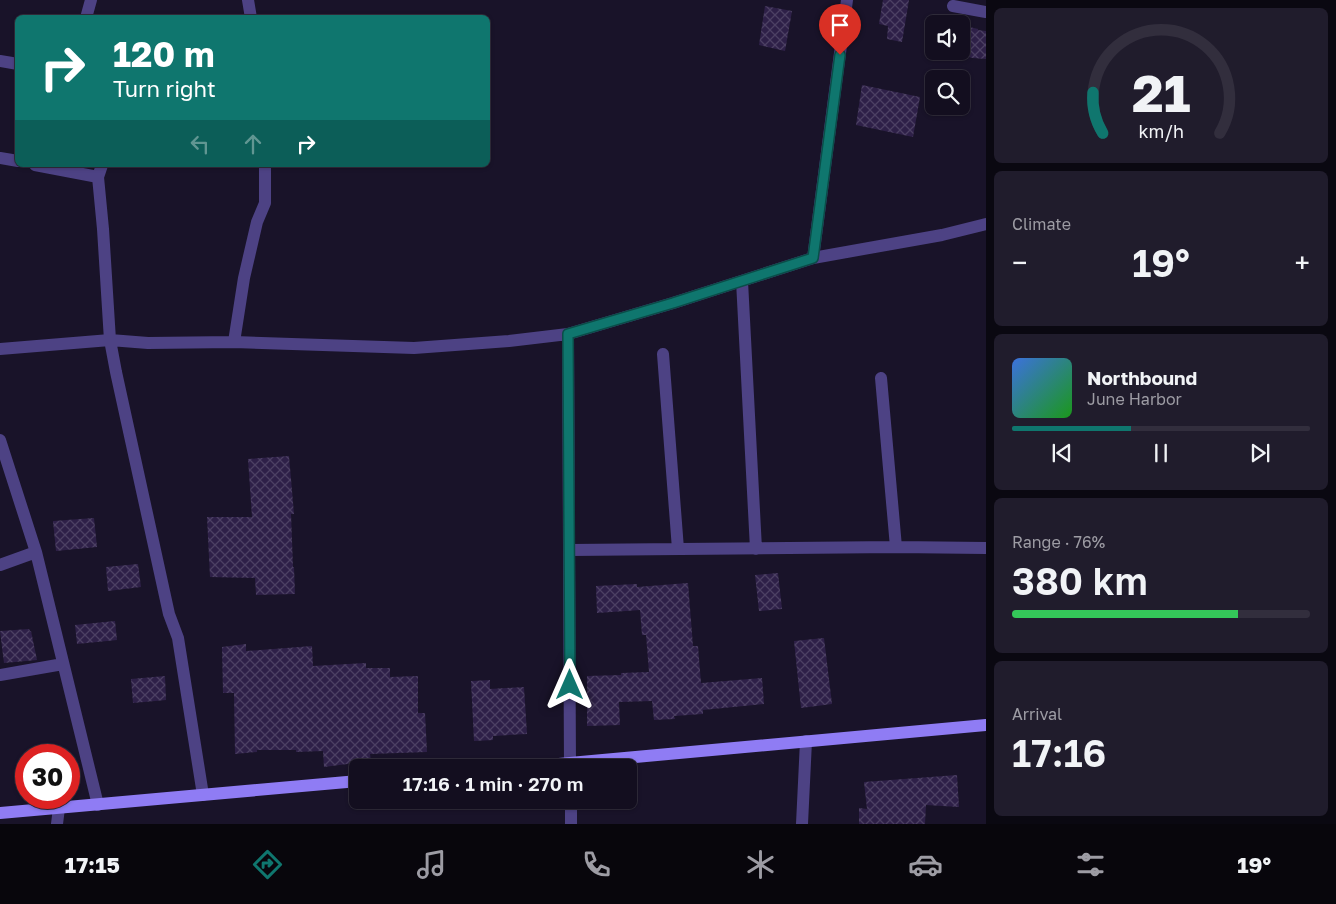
<!DOCTYPE html>
<html lang="en">
<head>
<meta charset="utf-8">
<style>
	:root { --surface:#130e1f; --page:#201c2c; --text:#f1f3f6; --muted:#9d9ca4; --line:#322e3d; --accent:#0f766e }
	body { margin:0; font-family:"Golos Text",sans-serif; background:var(--page); color:var(--text); height:100vh; display:flex; flex-direction:column; font-size:19px; white-space:nowrap }
	* { box-sizing:border-box; margin:0 }
	p { font-size:16px; color:var(--muted) }
	.icon { flex:none; width:28px; height:28px; fill:none; stroke:currentColor; stroke-width:2; stroke-linecap:round; stroke-linejoin:round }
	.map { position:relative; flex:1; overflow:hidden }
	.side { display:flex; flex-direction:column; gap:8px; padding:8px; background:#0a0811; width:350px }
	.side>* { flex:none }
	.top-card { position:absolute; left:15px; top:15px; width:475px; height:152px; border-radius:8px; box-shadow:0 1px 4px #0004,0 0 0 1px var(--line); background:#0f766e; color:#fff; overflow:hidden }
	.buttons { position:absolute; left:925px; top:15px; display:grid; gap:10px }
	.buttons a { display:grid; place-items:center; width:45px; height:45px; border-radius:8px; background:var(--surface); box-shadow:0 1px 4px #0004,0 0 0 1px var(--line); font-size:25px }
	.speed { position:absolute; left:15px; top:744px; display:flex; gap:10px; font-size:25px; font-weight:700; text-align:center }
	.speed>* { display:grid; place-content:center; width:65px; height:65px; border-radius:50%; background:var(--surface); box-shadow:0 1px 4px #0004,0 0 0 1px var(--line); line-height:1 }
	.speed .limit { border:8px solid #d22; background:#fff; color:#111 }
	.pin { position:absolute; display:grid; place-items:center; width:42px; height:42px; color:#fff; margin:-51px -21px; border-radius:50% 50% 50% 0; rotate:-45deg; box-shadow:0 0 5px #0007 }
	.pin .icon { rotate:45deg }
	.me { position:absolute; width:55px; margin:-28px; rotate:0deg; stroke-linejoin:round; filter:drop-shadow(0 0 4px #0008) }
	.turn { display:flex; align-items:center; gap:18px; height:105px; padding:0 15px; font-size:22px }
	.turn .icon { width:65px; height:65px; stroke-width:2.5 }
	.turn b { display:block; font-size:35px; line-height:42px }
	.lanes { display:flex; align-items:center; height:48px; padding:0 15px; background:#0003; justify-content:center; gap:25px; direction:ltr }
	.lanes .off { opacity:.35 }
	.big { font-size:38px; font-weight:600; line-height:1.1 }
	.side .widget { flex:1; display:flex; flex-direction:column; justify-content:center; gap:8px; min-width:0; padding:0 18px; border-radius:8px; background:var(--page) }
	.side .dial { align-items:center; gap:0 }
	.dial svg { height:130px; overflow:visible; fill:none; stroke:var(--line); stroke-width:7; stroke-linecap:round; text-anchor:middle }
	.dial text { fill:var(--text); stroke:none }
	.song { display:flex; align-items:center; gap:15px }
	.cover { width:60px; height:60px; border-radius:8px; background:linear-gradient(135deg,hsl(220 70% 55%),hsl(120 70% 35%)) }
	.played { height:5px; border-radius:2px; background:linear-gradient(90deg,var(--accent) 40%,var(--line) 40%) }
	.keys { display:flex; justify-content:space-around; direction:ltr }
	.heat { display:flex; justify-content:space-between; align-items:center; font-size:28px; direction:ltr }
	.charge { height:8px; border-radius:4px; background:linear-gradient(90deg,#34c759 76%,var(--line) 0) }
	.trip { position:absolute; left:349px; top:759px; width:288px; height:50px; border-radius:8px; background:var(--surface); box-shadow:0 1px 4px #0004,0 0 0 1px var(--line); font-weight:600; line-height:50px; text-align:center }
	.dock { display:flex; height:80px; justify-content:space-around; align-items:center; background:#08060c; color:var(--muted) }
	.dock .icon { width:35px; height:35px }
	.dock .current { color:var(--accent) }
	.dock b { font-size:22px; color:var(--text) }
	main { display:flex; flex:1; min-height:0 }
	.map>svg:first-child { display:block }
	.building { fill:url(#building-cross-hatch) }
	.lines { fill:none; stroke-linecap:round; stroke-linejoin:round }
	.street { stroke:#4d4284; stroke-width:12 }
	.secondary { stroke:#8f7cf4; stroke-width:12 }
	.route-casing { stroke:#0a4d48; stroke-width:12 }
	.route { stroke:#0f766e; stroke-width:9 }
</style>
</head>
<body>
<main>
<div class="map">
<svg width="986" height="824" viewBox="0 0 986 824">
	<defs>
		<pattern id="building-cross-hatch" width="8" height="8" patternUnits="userSpaceOnUse" patternTransform="scale(1.25)"><rect width="8" height="8" fill="#2e2048"/><path d="M0 0l8 8M0 8l8-8" fill="none" stroke="#4c4063"/></pattern>
	</defs>
	<rect width="100%" height="100%" fill="#191329"/>
	<path class="building" d="M883 0H909L902 42 887 39 888 26 879 24Z
		M765 6 792 11 785 51 759 45Z
		M961 25 978 29V30L986 31V59L973 58 958 55V54L946 51H961Z
		M862 85 920 97 913 137 856 125Z
		M289 456 294 514H291L293 567H294L295 594 256 595 255 578 210 577 207 517H252L248 459Z
		M94 518 97 547 56 551 53 521Z
		M138 564 141 587 108 591 106 567Z
		M778 573 782 609 759 611 755 575Z
		M688 583 693 646H698L701 683 762 678 764 704 703 710V714L674 716 675 719 654 720 652 701 619 702 620 725 587 726V676L621 675V673L649 672 646 635H642L640 610 597 613 596 586 637 584V587Z
		M115 621 117 640 77 644 75 625Z
		M29 629 30 631H31L37 660 4 663 0 631Z
		M824 638 832 704 801 708 794 641Z
		M246 644V651L312 646 313 666 366 663V668H390V677L418 676V713H425L427 752 370 754 371 761 324 767 323 751 296 752V750H257V752L235 754 234 693H223L222 647Z
		M165 676 166 700 133 703 131 679Z
		M490 680V689L524 687 527 734 493 736V740L474 741 471 681Z
		M957 775 959 807 926 805 925 824H859V808L867 809 864 782Z"/>
	<g class="lines">
		<path class="street" d="M248 0 251 18
			M953 6 986 12
			M86 18 91 0
			M0 61 18 64
			M0 158 18 161
			M35 165 98 177
			M102 165 98 177 103 229 110 340 148 343 234 342 244 278 257 222 265 203V165
			M813 258 847 0
			M742 281 756 549
			M568 334 570 768
			M234 342 414 348 509 341 568 334 673 303 813 258 942 235 986 224
			M0 349 110 340 116 372 169 614 178 638 203 795
			M663 354 678 549
			M0 440 36 552 98 805
			M896 547 986 548
			M570 550 896 547 881 378
			M0 565 36 552
			M0 675 63 664
			M571 800V824
			M57 824 59 808
			M802 824 806 741"/>
		<path class="secondary" d="M515 768 986 725
			M0 813 358 781"/>
	</g>
	<g class="lines">
		<defs>
			<path id="route" d="M570 685 568 334 673 303 813 258 840 55"/>
		</defs>
		<use href="#route" class="route-casing"/>
		<use href="#route" class="route"/>
	</g>
</svg>
<div class="buttons">
<a><svg class="icon" aria-label="sound" viewBox="0 0 24 24"><path d="M4 9h4l5-4v14l-5-4H4zM17 9q2 3 0 6"/></svg></a>
<a><svg class="icon" aria-label="search" viewBox="0 0 24 24"><circle cx="10" cy="10" r="6"/><path d="M15 15l6 6"/></svg></a>
</div>
<div class="speed"><div class="limit">30</div></div>
<div class="pin" style="left:840px;top:55px;background:#d93025"><svg class="icon" aria-label="arrive" viewBox="0 0 24 24"><path d="M6 21V4h12l-3 4 3 4H6"/></svg></div>
<svg class="me" style="left:570px;top:685px" viewBox="-20 -20 40 40"><path d="M0-17L14 15 0 8-14 15z" fill="#0f766e" stroke="#fff" stroke-width="4"/></svg>
<div class="trip">17:16 · 1 min · 270 m</div>
<div class="top-card">
<div class="turn"><svg class="icon" aria-label="right" viewBox="0 0 24 24"><path d="M7 20v-9h11M14 6l5 5-5 5"/></svg><div><b>120 m</b>Turn right</div></div>
<div class="lanes"><svg class="icon off" aria-label="left" viewBox="0 0 24 24"><path d="M17 20v-9H6M10 6l-5 5 5 5"/></svg><svg class="icon off" aria-label="ahead" viewBox="0 0 24 24"><path d="M12 20V5M6 11l6-6 6 6"/></svg><svg class="icon" aria-label="right" viewBox="0 0 24 24"><path d="M7 20v-9h11M14 6l5 5-5 5"/></svg></div>
</div>
</div>
<section class="side">
<div class="widget dial"><svg viewBox="0 0 100 80">
<path d="M14 69A42 42 0 1 1 86 69"/>
<path d="M14 69A42 42 0 0 1 8 44" stroke="#0f766e"/>
<text x="50" y="56" font-size="32" font-weight="700">21</text>
<text x="50" y="72" font-size="11">km/h</text>
</svg></div>
<div class="widget"><p>Climate</p>
<div class="heat"><a>−</a><b class="big">19°</b><a>+</a></div>
</div>
<div class="widget">
<div class="song"><i class="cover"></i><div><b>Northbound</b><p>June Harbor</p></div></div>
<div class="played"></div>
<div class="keys"><svg class="icon" aria-label="previous" viewBox="0 0 24 24"><path d="M18 5L8 12l10 7zM5 5v14"/></svg><svg class="icon" aria-label="pause" viewBox="0 0 24 24"><path d="M8 5v14M16 5v14"/></svg><svg class="icon" aria-label="next" viewBox="0 0 24 24"><path d="M6 5l10 7-10 7zM19 5v14"/></svg></div>
</div>
<div class="widget"><p>Range · 76%</p><b class="big">380 km</b><div class="charge"></div></div>
<div class="widget"><p>Arrival</p><b class="big">17:16</b></div>
</section>
</main>
<nav class="dock">
<b>17:15</b>
<svg class="icon current" aria-label="directions" viewBox="0 0 24 24"><path d="M12 3l9 9-9 9-9-9zM9 14v-3h6M13 9l2 2-2 2"/></svg>
<svg class="icon" aria-label="music" viewBox="0 0 24 24"><path d="M9 18V5l10-2v13"/><circle cx="6" cy="18" r="3"/><circle cx="16" cy="16" r="3"/></svg>
<svg class="icon" aria-label="phone" viewBox="0 0 24 24"><path d="M5 4h4l2 5-3 2q2 4 5 5l2-3 5 2v4C11 20 4 13 5 4z"/></svg>
<svg class="icon" aria-label="climate" viewBox="0 0 24 24"><path d="M12 3v18M4 7l16 10M4 17L20 7"/></svg>
<svg class="icon" aria-label="car" viewBox="0 0 24 24"><path d="M5 17H2v-5l4-1 3-4h7l3 4 3 1v5h-3M9 17h6M6 11h13"/><circle cx="7" cy="17" r="2"/><circle cx="17" cy="17" r="2"/></svg>
<svg class="icon" aria-label="filters" viewBox="0 0 24 24"><path d="M4 7h16M4 17h16"/><circle cx="9" cy="7" r="2"/><circle cx="15" cy="17" r="2"/></svg>
<b>19°</b>
</nav>
</body>
</html>
